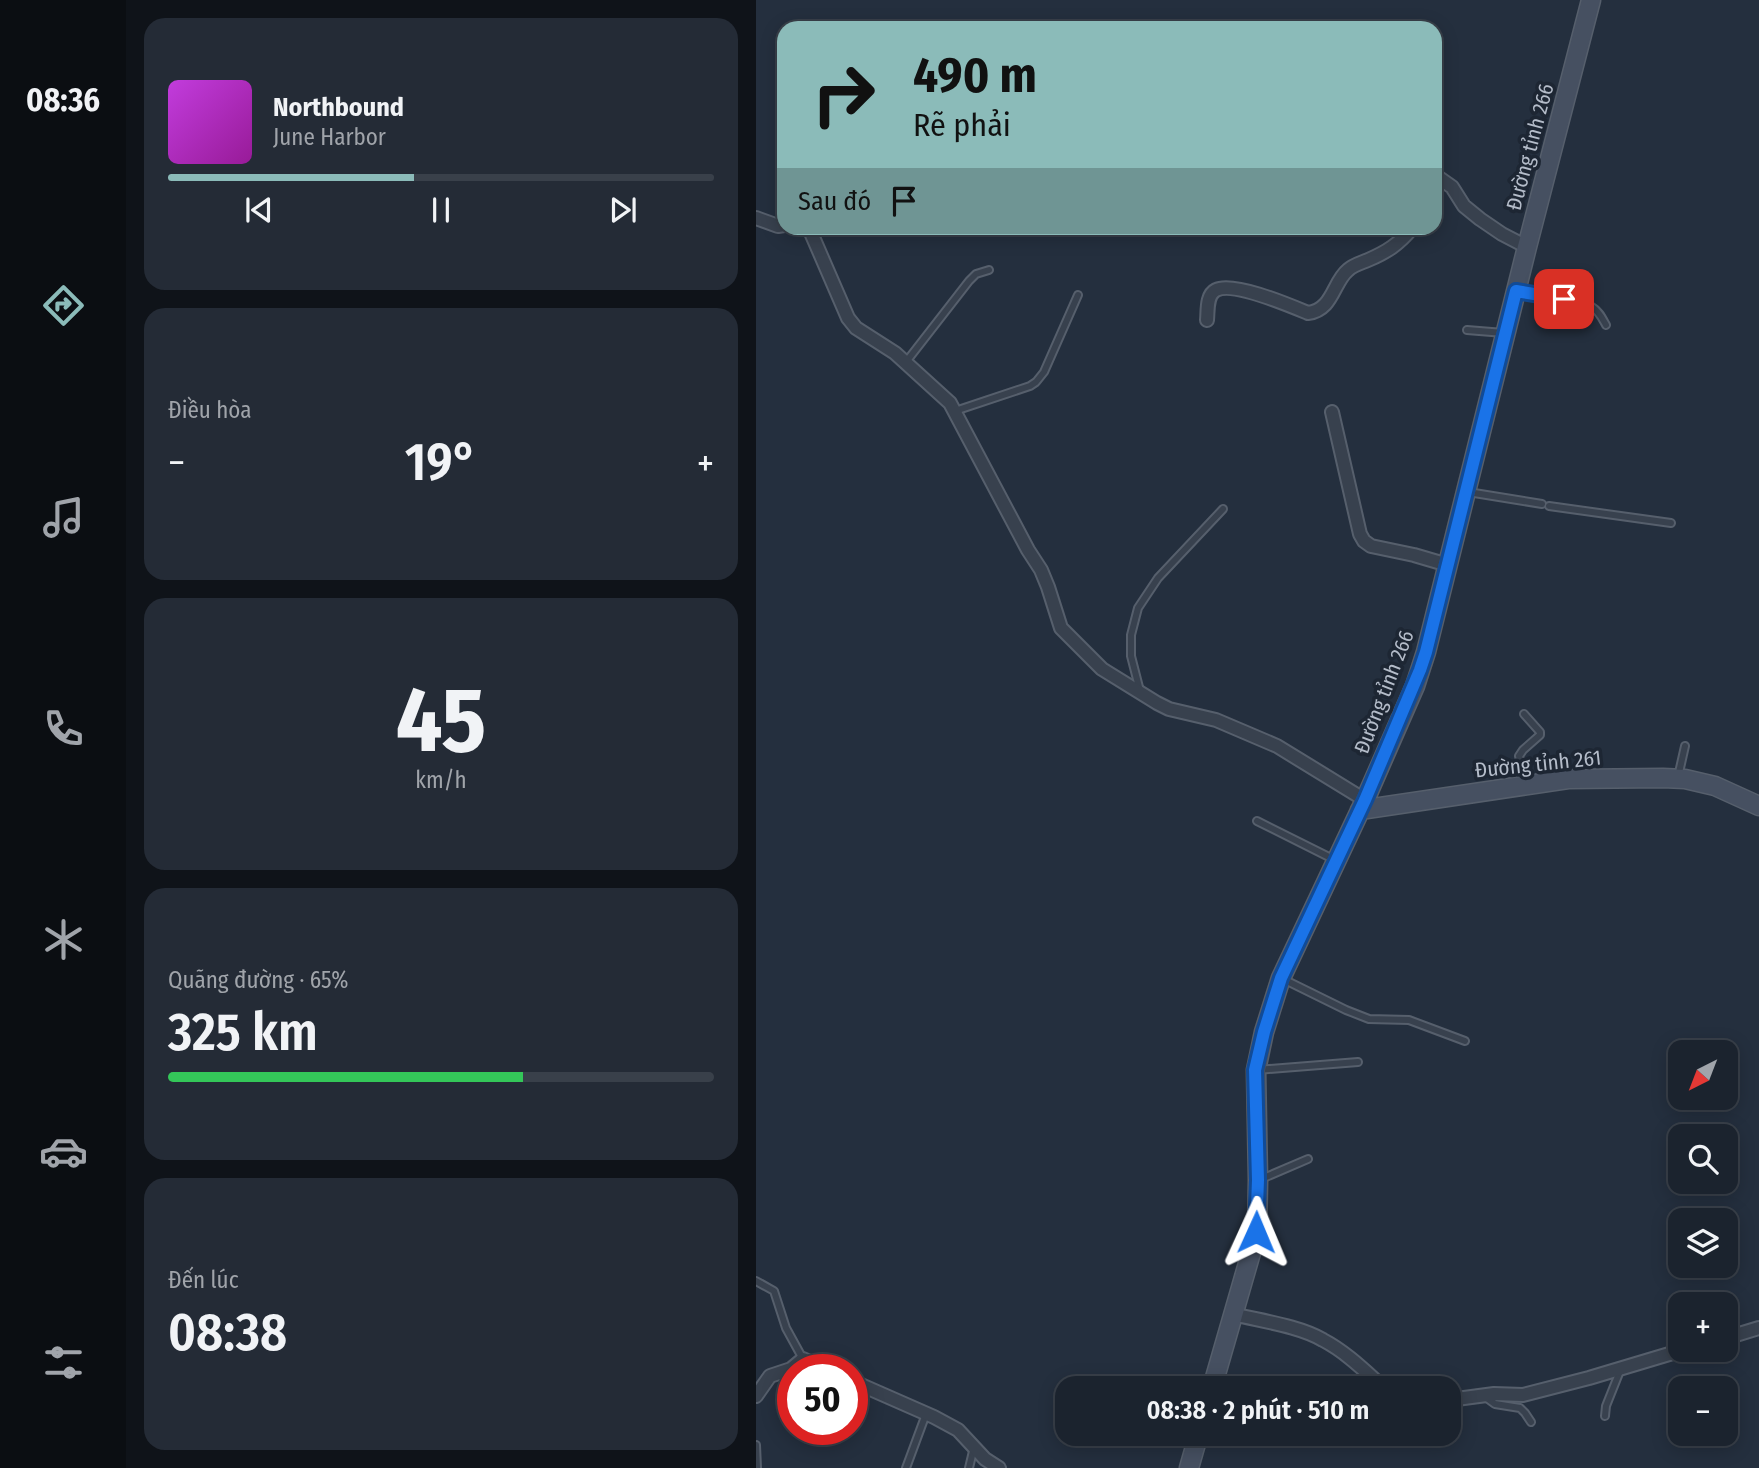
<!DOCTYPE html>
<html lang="vi">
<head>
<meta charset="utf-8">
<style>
	:root { --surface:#1b232e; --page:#242b36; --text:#f1f3f6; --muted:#a0a4aa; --line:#39404a; --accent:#8bbbb9 }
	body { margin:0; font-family:"Fira Sans Condensed",sans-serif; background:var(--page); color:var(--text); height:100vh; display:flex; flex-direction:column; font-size:26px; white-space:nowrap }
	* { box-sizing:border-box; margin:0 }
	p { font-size:23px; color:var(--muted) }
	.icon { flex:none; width:38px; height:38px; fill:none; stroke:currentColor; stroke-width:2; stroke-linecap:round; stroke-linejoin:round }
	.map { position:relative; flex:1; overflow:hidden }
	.panel { display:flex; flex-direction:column; gap:18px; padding:18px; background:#0f1319; width:630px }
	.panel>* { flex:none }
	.banner { position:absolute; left:21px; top:21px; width:665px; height:214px; border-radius:21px; box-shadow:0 4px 18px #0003,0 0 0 2px var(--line); background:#8bbbb9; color:#111; overflow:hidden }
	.needle { width:46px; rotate:222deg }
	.fabs { position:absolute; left:912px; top:1040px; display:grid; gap:14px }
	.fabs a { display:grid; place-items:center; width:70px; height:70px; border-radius:14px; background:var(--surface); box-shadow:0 4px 18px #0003,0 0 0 2px var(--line); font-size:35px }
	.speed { position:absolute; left:21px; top:1354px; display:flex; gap:14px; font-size:35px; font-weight:700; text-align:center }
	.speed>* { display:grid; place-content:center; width:91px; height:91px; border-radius:50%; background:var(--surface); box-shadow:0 4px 18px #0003,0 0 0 2px var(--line); line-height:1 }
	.speed .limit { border:10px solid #d22; background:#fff; color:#111 }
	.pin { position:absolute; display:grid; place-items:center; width:60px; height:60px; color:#fff; margin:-30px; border-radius:14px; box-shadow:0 4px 10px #0006 }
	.me { position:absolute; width:77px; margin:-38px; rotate:1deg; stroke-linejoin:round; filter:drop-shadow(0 0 5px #0008) }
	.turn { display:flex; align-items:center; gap:24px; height:147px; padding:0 21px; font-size:32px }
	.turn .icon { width:91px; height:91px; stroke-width:2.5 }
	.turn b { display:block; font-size:49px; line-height:60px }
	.then { display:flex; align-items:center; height:66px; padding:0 21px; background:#0003; gap:14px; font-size:26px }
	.big { font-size:52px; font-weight:600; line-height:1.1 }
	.panel .tile { flex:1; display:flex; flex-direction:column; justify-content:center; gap:10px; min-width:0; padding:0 24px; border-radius:21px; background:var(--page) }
	.panel .dial { align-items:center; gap:0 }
	.dial b { font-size:91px; line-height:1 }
	.song { display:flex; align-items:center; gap:21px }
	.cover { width:84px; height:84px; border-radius:10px; background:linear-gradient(135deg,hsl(290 70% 55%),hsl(300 70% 35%)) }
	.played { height:7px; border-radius:4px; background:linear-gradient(90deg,var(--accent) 45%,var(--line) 45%) }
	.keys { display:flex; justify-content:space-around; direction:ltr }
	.heat { display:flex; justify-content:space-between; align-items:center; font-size:38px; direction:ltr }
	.charge { height:10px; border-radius:5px; background:linear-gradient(90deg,#34c759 65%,var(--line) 0) }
	.trip { position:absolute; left:299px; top:1376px; width:406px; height:70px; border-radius:21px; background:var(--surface); box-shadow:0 4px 18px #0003,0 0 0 2px var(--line); font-weight:600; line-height:70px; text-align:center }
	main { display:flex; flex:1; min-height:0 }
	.dock { display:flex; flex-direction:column; width:126px; justify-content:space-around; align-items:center; background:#0b0e12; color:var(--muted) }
	.dock .icon { width:49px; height:49px }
	.dock .on { color:var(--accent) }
	.dock b { font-size:32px; color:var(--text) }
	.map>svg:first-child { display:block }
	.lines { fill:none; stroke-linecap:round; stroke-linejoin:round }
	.service-casing { stroke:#565f6c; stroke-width:10 }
	.minor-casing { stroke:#565f6c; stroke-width:16 }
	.secondary-casing { stroke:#565f6c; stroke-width:21 }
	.service { stroke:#38414e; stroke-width:6 }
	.minor { stroke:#38414e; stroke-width:12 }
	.secondary { stroke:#465061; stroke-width:18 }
	.route-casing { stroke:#114b97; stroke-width:18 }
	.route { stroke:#1a73e8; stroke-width:12 }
	.labels { text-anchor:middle; stroke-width:7; stroke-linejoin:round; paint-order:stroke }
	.street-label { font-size:21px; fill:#b4bcc9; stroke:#1d2633 }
</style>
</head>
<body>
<main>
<nav class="dock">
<b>08:36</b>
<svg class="icon on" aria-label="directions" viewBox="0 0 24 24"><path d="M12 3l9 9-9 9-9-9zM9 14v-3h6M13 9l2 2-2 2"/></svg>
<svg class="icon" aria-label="music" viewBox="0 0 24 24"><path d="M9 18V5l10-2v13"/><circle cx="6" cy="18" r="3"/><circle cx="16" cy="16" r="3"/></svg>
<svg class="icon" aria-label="phone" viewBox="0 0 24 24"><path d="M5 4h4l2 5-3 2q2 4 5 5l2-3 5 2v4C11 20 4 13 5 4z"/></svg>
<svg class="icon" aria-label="climate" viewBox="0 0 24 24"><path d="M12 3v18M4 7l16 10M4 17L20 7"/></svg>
<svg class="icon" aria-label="car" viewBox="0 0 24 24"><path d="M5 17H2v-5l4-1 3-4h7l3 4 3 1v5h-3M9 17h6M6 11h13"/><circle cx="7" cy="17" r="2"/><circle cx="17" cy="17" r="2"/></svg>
<svg class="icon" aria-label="filters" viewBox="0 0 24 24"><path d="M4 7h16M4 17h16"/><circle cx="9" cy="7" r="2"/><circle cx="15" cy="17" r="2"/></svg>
</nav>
<section class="panel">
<div class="tile">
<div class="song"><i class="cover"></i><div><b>Northbound</b><p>June Harbor</p></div></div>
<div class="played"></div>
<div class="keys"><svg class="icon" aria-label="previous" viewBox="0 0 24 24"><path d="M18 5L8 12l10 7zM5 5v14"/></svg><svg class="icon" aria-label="pause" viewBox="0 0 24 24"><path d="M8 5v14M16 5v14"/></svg><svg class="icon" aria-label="next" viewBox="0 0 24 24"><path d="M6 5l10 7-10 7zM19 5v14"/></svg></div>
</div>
<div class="tile"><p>Điều hòa</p>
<div class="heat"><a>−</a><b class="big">19°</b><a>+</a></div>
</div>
<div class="tile dial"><b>45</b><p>km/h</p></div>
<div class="tile"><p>Quãng đường · 65%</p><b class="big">325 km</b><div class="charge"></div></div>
<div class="tile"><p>Đến lúc</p><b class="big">08:38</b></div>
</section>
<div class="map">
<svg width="1003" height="1468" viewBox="0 0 1003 1468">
	<rect width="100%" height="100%" fill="#242f3e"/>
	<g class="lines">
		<defs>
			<path id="service" d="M762 291C782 294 819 297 836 307 843 311 846 318 850 325
				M711 330 748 333
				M150 362 213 281 220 274 233 270
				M199 411 274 386 280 382 288 372 322 295
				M712 492 786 504
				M793 506 915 523
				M384 691 375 656V635L382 608 402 578 467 509
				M768 714 784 732V735L767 750 763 756 770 783
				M922 777 929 746
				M501 821 579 860
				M527 979 590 1010 613 1019 653 1020 709 1041
				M501 1070 602 1062
				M503 1180 552 1159
				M0 1281 18 1291 30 1328 47 1359
				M728 1396 739 1404 764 1408 769 1413 775 1422
				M849 1416 850 1406 864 1371
				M0 1445 1 1468
				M150 1468 170 1414
				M213 1468 218 1447"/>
			<path id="minor" d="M679 175 696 187 708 206 724 219 746 234 771 247
				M0 218 22 226 28 225
				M53 228 92 318 100 328 139 353 194 403 272 550 285 570 292 587 305 628 346 669 401 703 413 709 460 720 521 746 609 800
				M451 320C452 311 450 295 460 290 477 281 535 306 552 313 577 310 577 282 592 270 597 265 605 263 612 260 631 252 643 244 656 228
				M576 412 604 534 608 541 615 546 658 555 692 565
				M477 1314C505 1321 543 1326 567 1340 590 1352 609 1371 628 1388
				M970 1338 1003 1328
				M96 1381 178 1417 202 1430 229 1459 243 1468
				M0 1396 14 1376 35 1369 47 1359 72 1370
				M693 1400 738 1394 767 1395 833 1378 930 1349"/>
			<path id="secondary" d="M604 810 812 779 907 778 929 779 959 786 1003 806
				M456 1388 501 1232 502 1180 500 1070 508 1032 525 978 609 800 659 686 670 652 771 247 835 0
				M433 1468 443 1433"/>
		</defs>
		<use href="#service" class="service-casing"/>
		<use href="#minor" class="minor-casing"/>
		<use href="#secondary" class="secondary-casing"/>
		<use href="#service" class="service"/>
		<use href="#minor" class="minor"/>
		<use href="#secondary" class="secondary"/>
	</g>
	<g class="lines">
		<defs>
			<path id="route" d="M500 1232 502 1180 499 1070 508 1032 525 978 609 800 664 670 670 652 760 291 808 299"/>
		</defs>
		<use href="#route" class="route-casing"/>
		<use href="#route" class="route"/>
	</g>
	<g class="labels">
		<g class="street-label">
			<text transform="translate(774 147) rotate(-75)" y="7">Đường tỉnh 266</text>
			<text transform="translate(628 692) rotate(-69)" y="7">Đường tỉnh 266</text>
			<text transform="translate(782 764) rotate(-6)" y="7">Đường tỉnh 261</text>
		</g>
	</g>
</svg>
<div class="fabs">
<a><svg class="needle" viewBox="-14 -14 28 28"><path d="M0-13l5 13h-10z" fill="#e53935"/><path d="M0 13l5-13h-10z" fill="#a0a4aa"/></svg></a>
<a><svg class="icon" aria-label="search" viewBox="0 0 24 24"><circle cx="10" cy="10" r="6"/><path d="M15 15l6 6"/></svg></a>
<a><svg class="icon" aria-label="layers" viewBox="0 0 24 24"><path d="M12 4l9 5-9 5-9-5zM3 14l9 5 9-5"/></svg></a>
<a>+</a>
<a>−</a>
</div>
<div class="speed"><div class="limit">50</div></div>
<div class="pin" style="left:808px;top:299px;background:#d93025"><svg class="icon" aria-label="arrive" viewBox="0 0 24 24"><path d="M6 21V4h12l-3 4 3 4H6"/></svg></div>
<svg class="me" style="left:500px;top:1232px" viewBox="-20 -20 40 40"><path d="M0-17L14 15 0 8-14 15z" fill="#1a73e8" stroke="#fff" stroke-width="4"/></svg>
<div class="trip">08:38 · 2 phút · 510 m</div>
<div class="banner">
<div class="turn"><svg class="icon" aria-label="right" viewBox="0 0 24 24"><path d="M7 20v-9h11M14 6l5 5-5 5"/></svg><div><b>490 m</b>Rẽ phải</div></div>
<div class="then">Sau đó<svg class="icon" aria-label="arrive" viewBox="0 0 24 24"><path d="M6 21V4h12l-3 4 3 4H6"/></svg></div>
</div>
</div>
</main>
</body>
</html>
